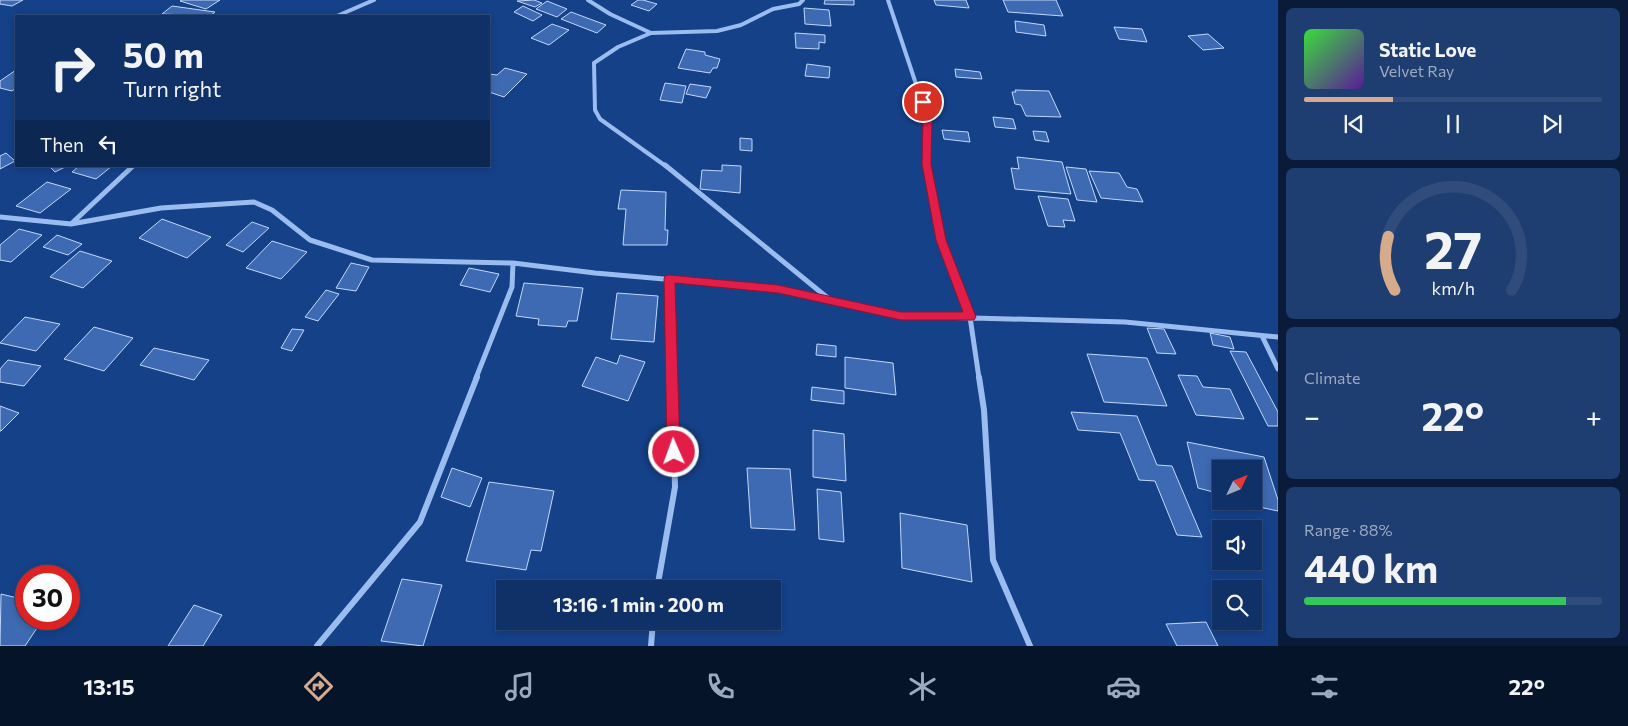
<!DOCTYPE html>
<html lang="en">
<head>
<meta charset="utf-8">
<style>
	:root { --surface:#103167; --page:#1e3d70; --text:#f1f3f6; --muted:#9ca9c0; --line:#304c7b; --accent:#d6ab8b }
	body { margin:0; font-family:Commissioner,sans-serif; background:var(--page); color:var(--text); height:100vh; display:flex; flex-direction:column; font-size:19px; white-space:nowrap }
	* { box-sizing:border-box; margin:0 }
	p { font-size:16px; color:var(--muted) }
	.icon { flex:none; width:28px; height:28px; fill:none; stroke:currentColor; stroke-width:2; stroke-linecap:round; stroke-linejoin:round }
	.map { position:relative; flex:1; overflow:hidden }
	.details { display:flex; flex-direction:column; gap:8px; padding:8px; background:#091b39; width:350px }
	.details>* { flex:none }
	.hud { position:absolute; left:15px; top:15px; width:475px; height:152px; border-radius:0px; box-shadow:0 2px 8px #0003,0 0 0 1px var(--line); background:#103167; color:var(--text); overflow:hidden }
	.needle { width:32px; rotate:47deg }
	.controls { position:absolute; left:1212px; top:460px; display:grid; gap:10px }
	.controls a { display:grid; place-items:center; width:50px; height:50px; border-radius:0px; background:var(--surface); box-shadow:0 2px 8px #0003,0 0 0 1px var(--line); font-size:25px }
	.speed { position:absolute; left:15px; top:565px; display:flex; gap:10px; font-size:25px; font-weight:700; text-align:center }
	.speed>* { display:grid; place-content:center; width:65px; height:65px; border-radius:50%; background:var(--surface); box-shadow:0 2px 8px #0003,0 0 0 1px var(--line); line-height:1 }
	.speed .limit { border:8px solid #d22; background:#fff; color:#111 }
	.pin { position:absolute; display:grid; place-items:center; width:42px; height:42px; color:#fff; margin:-21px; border:2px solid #fff; border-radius:50%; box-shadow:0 1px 5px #0007 }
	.me { position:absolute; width:55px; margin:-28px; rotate:358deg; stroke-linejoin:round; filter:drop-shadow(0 0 4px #0008) }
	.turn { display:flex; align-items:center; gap:18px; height:105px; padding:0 25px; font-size:22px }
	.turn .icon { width:65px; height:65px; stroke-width:2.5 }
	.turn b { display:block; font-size:35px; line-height:42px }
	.then { display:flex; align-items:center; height:48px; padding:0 25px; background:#0003; gap:10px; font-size:19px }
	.big { font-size:38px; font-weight:700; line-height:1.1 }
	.details .widget { flex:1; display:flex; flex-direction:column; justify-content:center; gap:8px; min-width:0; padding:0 18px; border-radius:8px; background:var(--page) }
	.details .dial { align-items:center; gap:0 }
	.dial svg { height:130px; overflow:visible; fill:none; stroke:var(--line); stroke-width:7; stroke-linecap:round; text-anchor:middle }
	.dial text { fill:var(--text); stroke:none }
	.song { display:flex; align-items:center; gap:15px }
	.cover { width:60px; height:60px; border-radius:8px; background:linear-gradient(135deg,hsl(120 70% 55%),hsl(270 70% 35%)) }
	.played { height:5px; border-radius:2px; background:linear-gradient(90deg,var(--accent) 30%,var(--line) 30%) }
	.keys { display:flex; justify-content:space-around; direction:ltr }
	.heat { display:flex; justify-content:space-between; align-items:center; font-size:28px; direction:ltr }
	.charge { height:8px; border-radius:4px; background:linear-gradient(90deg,#34c759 88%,var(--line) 0) }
	.trip { position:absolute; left:496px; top:580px; width:285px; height:50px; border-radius:0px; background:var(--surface); box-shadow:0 2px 8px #0003,0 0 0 1px var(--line); font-weight:700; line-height:50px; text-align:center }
	.dock { display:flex; height:80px; justify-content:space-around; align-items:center; background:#061429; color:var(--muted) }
	.dock .icon { width:35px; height:35px }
	.dock .selected { color:var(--accent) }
	.dock b { font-size:22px; color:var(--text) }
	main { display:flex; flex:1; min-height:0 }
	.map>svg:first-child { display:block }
	.building { fill:#3d6ab2; stroke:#c1d8fb }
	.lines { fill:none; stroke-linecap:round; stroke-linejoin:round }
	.street-far2 { stroke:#9bbcef; stroke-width:4 }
	.street-far1 { stroke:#9bbcef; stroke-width:5 }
	.street { stroke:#9bbcef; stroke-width:6 }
	.route { fill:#e11d48; stroke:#92132f }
</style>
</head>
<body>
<main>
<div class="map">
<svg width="1278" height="646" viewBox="0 0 1278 646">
	<rect width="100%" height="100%" fill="#154189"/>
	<path class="building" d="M0 0H23L12 6 0 4Z
		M182 0H220L206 9 180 1Z
		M534 0 542 3 535 7 517 1Z
		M638 0H643L657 4 649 11 631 5Z
		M825 0H854V5L824 4Z
		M934 0H966L969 8 936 5Z
		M1003 0H1056L1063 16 1008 12Z
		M547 1 567 9 557 17 536 9Z
		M172 6 215 12 210 16 162 14Z
		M523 6 542 15 533 21 514 12Z
		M804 8 829 10 831 26 805 24Z
		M571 12 606 25 597 33 561 19Z
		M1015 21 1044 25 1046 36 1016 32Z
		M552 24 569 30 549 45 531 38Z
		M1114 27 1142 29 1147 42 1119 39Z
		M795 33 825 35V43L819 42V49L796 48Z
		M1208 34 1224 48 1203 50 1188 36Z
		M686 49 705 52V55L720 59 717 68H713L710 73 678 68Z
		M807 64 830 67 829 78 805 76Z
		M505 68 527 74 504 97 489 92 490 84 489 74 497 75Z
		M955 69 980 72 982 79 956 77Z
		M16 70V88L12 91 0 88V81Z
		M665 83 686 86 682 103 660 100Z
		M690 84 711 87 706 98 686 94Z
		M1015 90 1049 91 1061 117 1026 116 1021 105 1015 104 1012 92H1016Z
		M993 117 1013 119 1016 129 995 127Z
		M942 130 968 132 970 142 944 139Z
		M1033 131 1046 132 1049 142 1035 140Z
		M740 138 752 139V151L740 150Z
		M6 153 15 161 0 169V156Z
		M1017 157 1062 162 1071 194 1015 189 1011 168 1019 169Z
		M722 165 741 166 740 193 700 189 702 170 722 171Z
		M49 166H67L55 172Z
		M79 166H112L96 179 72 172Z
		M1066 167 1086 169 1097 202 1077 200Z
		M1089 171 1119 173 1127 187 1137 189 1143 202 1101 198Z
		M47 182 71 189 40 213 16 206Z
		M621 190 666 192 665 230H668L667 245H623L626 209H618Z
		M1038 196 1068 199 1075 221 1063 220 1065 227 1048 226Z
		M162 219 211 237 187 258 139 238Z
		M252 222 269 228 243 252 226 245Z
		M19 229 42 235 11 262 0 260V245Z
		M57 235 82 244 68 255 43 247Z
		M272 241 307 252 281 279 246 268Z
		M80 251 112 261 83 288 50 277Z
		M351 263 369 267 356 291 336 288Z
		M469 268 499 274 490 292 460 285Z
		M524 283 583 288 577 321H568L566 327 538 325 539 319 516 316Z
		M326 290 339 294 318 321 305 317Z
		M617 293 658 296 654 342 611 339Z
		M25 317 60 324 36 351 0 343Z
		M94 327 133 338 104 371 64 359Z
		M1147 328 1164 329 1176 354 1157 353Z
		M292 329 304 330 292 351 281 348Z
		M1210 333 1230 337 1234 349 1213 345Z
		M817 344 836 346V357L816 355Z
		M154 348 209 360 194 380 140 365Z
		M1230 351 1246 352 1278 412V426H1268Z
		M1087 354 1147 358 1167 406 1104 402Z
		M620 355 645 362 628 401 582 386 596 357 617 364Z
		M845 357 893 363 896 395 845 388Z
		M8 360 41 366 24 386 0 382V369Z
		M1178 375 1197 376 1203 387 1230 389 1244 419 1196 415Z
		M812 387 844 391V404L811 400Z
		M0 406 19 413 1 431H0Z
		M1071 412 1137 416 1157 465 1172 466 1202 537 1177 535 1155 481 1139 480 1120 433 1078 430Z
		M813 430 844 434 846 481 813 477Z
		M1187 442 1264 457 1278 500V511L1231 501H1254V469H1221V494L1198 488Z
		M452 468 482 478 470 507 441 497Z
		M747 468 790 469 795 530 751 528Z
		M489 482 554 491 541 551 531 550 526 570 466 561Z
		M817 489 841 492 844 542 819 539Z
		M900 513 967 525 972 582 902 568Z
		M402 579 442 585 423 646 381 641Z
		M1 594 26 600V619H43L25 646H0Z
		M194 605 222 615 203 646H168Z
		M1206 622 1218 646H1177L1166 624Z"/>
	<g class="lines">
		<path class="street-far2" d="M588 0 610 14 651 33 618 47 594 63 595 110 600 119 667 167
			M888 0 927 117V167
			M337 16 374 0
			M651 33 717 31 741 25 773 9 799 4 803 0"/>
		<path class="street-far1" d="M665 165 829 299
			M927 165 941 240 970 317 979 378
			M0 217 71 224 133 166
			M71 224 161 208 254 202 272 210 310 240 372 260 513 263 595 273 778 289 901 316 1125 322 1278 337
			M669 279 672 378
			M1262 336 1278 369
			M476 378 512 287 513 263"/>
		<path class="street" d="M979 377 984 410 993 560 1030 646
			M657 589 675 487 672 377
			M317 646 420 522 477 377
			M651 646 653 621"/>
	</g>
	<path class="route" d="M923 100 927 102 932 117 931 164 946 240 976 317 974 320H901L778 293 675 283 680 452 678 456 674 458 669 456 667 452 664 279 665 276 669 275 778 285 901 312H963L936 240 922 164 923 117 918 102Z"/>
</svg>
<div class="controls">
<a><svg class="needle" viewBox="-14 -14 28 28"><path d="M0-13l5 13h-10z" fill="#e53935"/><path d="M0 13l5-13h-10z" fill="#9ca9c0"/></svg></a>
<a><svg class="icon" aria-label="sound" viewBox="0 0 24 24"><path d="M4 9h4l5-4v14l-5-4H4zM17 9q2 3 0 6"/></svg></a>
<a><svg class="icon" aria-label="search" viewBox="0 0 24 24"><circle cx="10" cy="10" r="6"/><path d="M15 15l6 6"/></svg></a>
</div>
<div class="speed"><div class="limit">30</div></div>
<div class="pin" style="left:923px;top:102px;background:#d93025"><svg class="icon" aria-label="arrive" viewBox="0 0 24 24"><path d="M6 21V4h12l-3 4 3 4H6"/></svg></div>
<svg class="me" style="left:674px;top:452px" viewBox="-20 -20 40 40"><circle r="17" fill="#e11d48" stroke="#fff" stroke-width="3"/><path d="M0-11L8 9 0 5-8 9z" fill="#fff"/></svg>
<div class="trip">13:16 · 1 min · 200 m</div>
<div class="hud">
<div class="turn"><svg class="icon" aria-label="right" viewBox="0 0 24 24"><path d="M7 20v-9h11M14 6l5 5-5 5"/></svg><div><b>50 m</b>Turn right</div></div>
<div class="then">Then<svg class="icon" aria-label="left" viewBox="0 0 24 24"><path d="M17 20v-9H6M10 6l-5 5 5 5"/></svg></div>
</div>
</div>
<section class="details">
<div class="widget">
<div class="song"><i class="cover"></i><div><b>Static Love</b><p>Velvet Ray</p></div></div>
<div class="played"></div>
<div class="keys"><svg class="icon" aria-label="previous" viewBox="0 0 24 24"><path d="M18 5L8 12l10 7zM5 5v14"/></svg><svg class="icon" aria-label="pause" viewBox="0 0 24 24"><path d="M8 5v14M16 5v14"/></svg><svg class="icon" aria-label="next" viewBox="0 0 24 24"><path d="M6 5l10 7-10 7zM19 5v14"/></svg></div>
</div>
<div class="widget dial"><svg viewBox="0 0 100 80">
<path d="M14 69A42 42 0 1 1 86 69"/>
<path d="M14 69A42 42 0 0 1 10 36" stroke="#d6ab8b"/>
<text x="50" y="56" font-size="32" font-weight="700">27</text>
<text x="50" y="72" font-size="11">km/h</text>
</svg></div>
<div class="widget"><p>Climate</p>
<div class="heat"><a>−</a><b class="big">22°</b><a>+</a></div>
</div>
<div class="widget"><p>Range · 88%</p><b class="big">440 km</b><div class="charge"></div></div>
</section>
</main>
<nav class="dock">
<b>13:15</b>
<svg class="icon selected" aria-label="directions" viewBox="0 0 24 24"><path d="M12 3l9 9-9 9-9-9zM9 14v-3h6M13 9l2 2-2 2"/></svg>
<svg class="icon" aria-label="music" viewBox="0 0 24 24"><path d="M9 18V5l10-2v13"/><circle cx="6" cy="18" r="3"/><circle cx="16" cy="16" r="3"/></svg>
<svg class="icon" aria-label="phone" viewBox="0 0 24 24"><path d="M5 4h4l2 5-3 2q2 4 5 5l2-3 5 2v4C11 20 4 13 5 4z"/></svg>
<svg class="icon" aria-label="climate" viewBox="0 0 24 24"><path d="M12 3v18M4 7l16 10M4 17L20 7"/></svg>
<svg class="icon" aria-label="car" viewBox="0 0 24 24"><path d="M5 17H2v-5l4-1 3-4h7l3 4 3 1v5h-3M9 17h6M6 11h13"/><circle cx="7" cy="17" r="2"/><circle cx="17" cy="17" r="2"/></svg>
<svg class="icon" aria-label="filters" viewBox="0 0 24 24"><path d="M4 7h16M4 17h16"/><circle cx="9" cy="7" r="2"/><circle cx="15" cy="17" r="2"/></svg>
<b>22°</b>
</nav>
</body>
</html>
